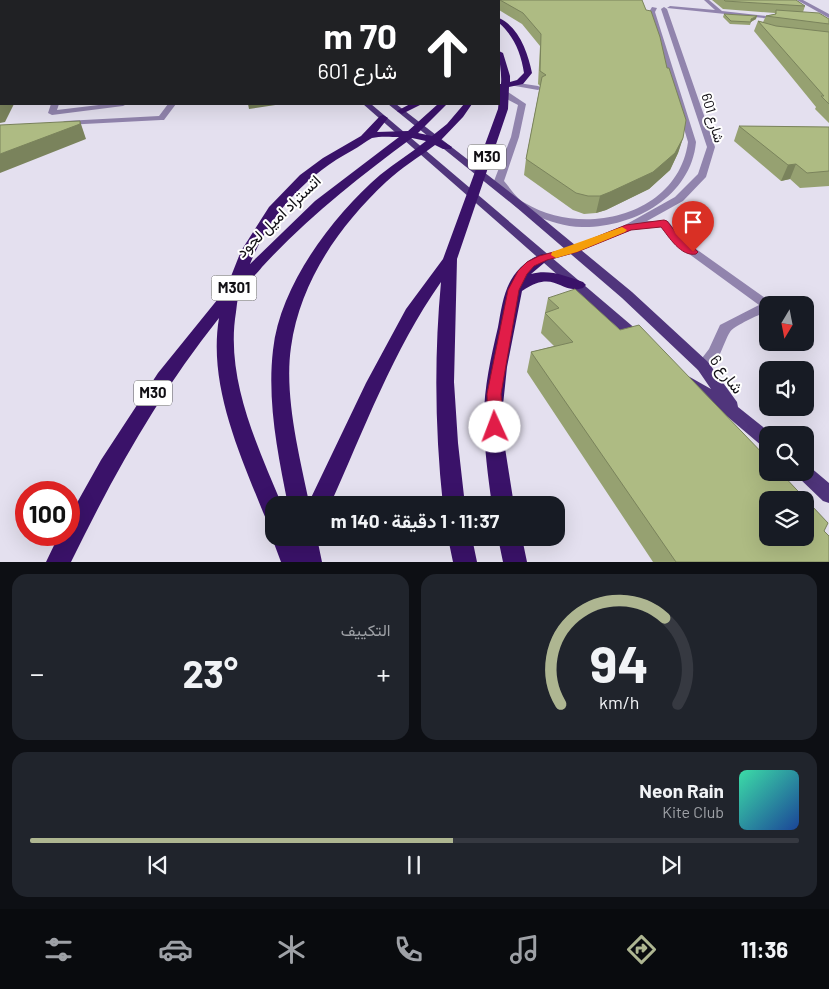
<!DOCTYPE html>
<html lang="ar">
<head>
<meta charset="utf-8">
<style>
	:root { --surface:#171b24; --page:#20242c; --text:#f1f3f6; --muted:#9ea1a6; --line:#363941; --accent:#aeb691 }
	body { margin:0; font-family:Barlow,Vazirmatn,sans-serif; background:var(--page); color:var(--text); direction:rtl; height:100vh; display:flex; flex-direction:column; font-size:19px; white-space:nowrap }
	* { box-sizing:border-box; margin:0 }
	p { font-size:16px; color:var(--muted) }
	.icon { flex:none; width:28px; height:28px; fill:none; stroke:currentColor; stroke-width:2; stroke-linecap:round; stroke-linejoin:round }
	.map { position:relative; height:562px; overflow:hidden; direction:ltr }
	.side { display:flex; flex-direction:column; gap:12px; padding:12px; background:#0d0f14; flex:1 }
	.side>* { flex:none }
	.hud { position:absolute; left:0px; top:0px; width:500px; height:105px; box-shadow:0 5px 20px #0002; direction:rtl; background:#202124; color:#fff; overflow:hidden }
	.needle { width:32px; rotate:190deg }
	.fabs { position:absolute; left:759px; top:296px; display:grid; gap:10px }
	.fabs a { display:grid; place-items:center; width:55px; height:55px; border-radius:10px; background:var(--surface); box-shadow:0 5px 20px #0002; font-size:25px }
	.speed { position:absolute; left:15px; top:481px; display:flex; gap:10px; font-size:25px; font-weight:700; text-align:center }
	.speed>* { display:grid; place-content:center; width:65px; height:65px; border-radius:50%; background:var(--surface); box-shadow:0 5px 20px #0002; line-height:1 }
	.speed .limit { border:8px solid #d22; background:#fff; color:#111 }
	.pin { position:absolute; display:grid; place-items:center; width:42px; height:42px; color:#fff; margin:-51px -21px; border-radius:50% 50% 50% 0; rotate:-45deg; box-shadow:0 0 5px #0007 }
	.pin .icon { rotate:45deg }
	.me { position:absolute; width:55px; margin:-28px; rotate:358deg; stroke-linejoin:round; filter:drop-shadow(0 0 4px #0008) }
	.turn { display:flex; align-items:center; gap:18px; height:105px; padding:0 20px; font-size:22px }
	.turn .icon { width:65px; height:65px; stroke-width:2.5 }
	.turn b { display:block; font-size:35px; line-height:42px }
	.big { font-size:38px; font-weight:700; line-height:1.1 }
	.side .widget { flex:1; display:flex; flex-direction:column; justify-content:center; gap:8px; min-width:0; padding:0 18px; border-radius:15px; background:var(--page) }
	.side .dial { align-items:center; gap:0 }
	.dial svg { height:130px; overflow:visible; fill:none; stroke:var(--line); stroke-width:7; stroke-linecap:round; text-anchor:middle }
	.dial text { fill:var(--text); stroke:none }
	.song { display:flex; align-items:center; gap:15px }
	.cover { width:60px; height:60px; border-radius:8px; background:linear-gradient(135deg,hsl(160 70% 55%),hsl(220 70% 35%)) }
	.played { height:5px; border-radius:2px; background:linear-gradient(90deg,var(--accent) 55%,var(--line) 55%) }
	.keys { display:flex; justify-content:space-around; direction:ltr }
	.heat { display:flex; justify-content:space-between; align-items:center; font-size:28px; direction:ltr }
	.side .tiles { flex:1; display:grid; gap:12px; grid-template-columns:1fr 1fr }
	.widget:last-child { grid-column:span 2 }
	.trip { position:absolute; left:265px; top:496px; width:300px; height:50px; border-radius:15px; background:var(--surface); box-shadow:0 5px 20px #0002; font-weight:700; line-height:50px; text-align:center; direction:rtl }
	.tab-bar { display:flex; height:80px; justify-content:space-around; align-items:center; background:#090b0e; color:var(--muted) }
	.tab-bar .icon { width:35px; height:35px }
	.tab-bar .active { color:var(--accent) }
	.tab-bar b { font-size:22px; color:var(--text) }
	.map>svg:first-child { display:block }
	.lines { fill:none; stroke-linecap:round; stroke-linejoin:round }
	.minor { fill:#9184ad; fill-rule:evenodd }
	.major { fill:#50357c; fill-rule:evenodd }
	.highway { fill:#3a1269; fill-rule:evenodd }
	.wall { fill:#96a171 }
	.shaded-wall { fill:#7a835c }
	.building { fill:#aebb83; stroke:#7a835c; fill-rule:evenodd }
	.route { fill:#e11d48; stroke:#92132f }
	.slow { fill:#f59e0b }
	.labels { text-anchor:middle; stroke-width:4; stroke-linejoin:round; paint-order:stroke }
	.far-street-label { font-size:14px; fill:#121015; stroke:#fff }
	.shield { fill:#fff; stroke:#59585b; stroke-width:1 }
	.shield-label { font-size:15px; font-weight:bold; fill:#121015 }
	.street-label { font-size:16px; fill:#121015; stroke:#fff }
</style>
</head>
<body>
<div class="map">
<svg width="829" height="562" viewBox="0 0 829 562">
	<rect width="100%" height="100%" fill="#e4e0ef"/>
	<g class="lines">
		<path class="minor" d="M86 0H90V1H86Z
			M704 0H709L722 11 785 18 782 20 667 8 670 6 715 10Z
			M797 0H803L829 14V18Z
			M652 7 657 8 655 12 696 142C691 197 633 228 582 227 565 227 549 221 534 215 529 213 521 211 516 207 508 201 500 189 494 181L511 137 518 105 499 95V91L508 92 526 104 519 137 504 181C510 188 517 199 525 203 583 238 678 216 688 142L649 12Z
			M664 7 667 9 715 147 706 177 683 201 647 221H668L682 239 775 305H768V311C759 315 735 325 730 332 722 344 717 376 698 370L696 366 709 349 720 325 759 305 674 243 661 227 634 229 577 252 547 261 543 262 537 258 539 255 569 248 625 225 675 197 698 174 707 147 661 9Z
			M512 82 538 86 542 88 538 90 515 86H512Z
			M51 104H59L57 110 107 104H127L123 106 52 115 48 113Z
			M168 104H176L164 120H161L65 125 61 123 65 121 159 116Z"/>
		<path class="major" d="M363 104H371L644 336 646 339 644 342H634Z
			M388 104H396L524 203 632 292 708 362 737 402 738 407 773 435H768V448L762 446 729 418 683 386 680 382 683 378 688 376 711 389 698 370 622 298 516 207Z
			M805 465 810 467 829 483V503L823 501 798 477 795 472H805Z"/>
		<path class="highway" d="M416 0H423L424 1H417Z
			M439 0H446L447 1H440Z
			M465 0H472L473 1H466Z
			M499 18C519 27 528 53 532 73L523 84 509 87 508 109 457 259 454 382 458 443 465 505H443C435 431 434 357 441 282 393 350 364 430 330 505H288C278 455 267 402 273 350 280 285 332 217 380 175 395 163 411 153 426 141L412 138C359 177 307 218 262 267 256 275 245 284 240 293 237 298 237 306 236 312 225 378 257 445 282 505H274V522L266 519 263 512C239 452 208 384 219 318 159 393 113 476 71 562H46L59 535H69V517L101 460 158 373 226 289 241 251 269 207 300 175 323 158 361 136 380 116 383 115 388 118 377 132 408 131 438 104H447L418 133 432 136 447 124 464 104H472L463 117 441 140 452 147 451 149H443L435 145C419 157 401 168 386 182 339 226 300 282 291 347 284 395 299 454 309 502L366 383 406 309 443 259 498 109 500 89 499 90V84H501C502 73 499 62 499 51L503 53 510 76V82L517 80 524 73C521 53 514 36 499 23ZM399 137 315 201 250 264C270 214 305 176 353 150 359 147 366 141 372 138 380 136 391 137 399 137Z
			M410 104H422L402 114 397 111Z
			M543 254 548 255 550 258 531 274C549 269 566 276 583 282L586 285 583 288C559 295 556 268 522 291L507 367 503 405 505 448 514 505H492C488 476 484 447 484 418 484 387 491 357 498 327 501 311 503 294 511 280 518 268 530 257 543 254Z
			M274 535V538H317L322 562H281L272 538Z
			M448 538H472L477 562H453Z
			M498 538H522L527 562H503Z"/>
	</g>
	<path class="wall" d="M482 0H642L683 138 678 153 670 170 649 189 606 210 596 213 584 214 573 210 524 175 526 159 540 86 538 84 540 46 522 24 499 10V1H484Z
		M712 0H796L805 6 803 12 829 19V123L815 109 816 107 754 31 758 21 763 22 766 16 775 14V13L723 9Z
		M724 14 756 19 751 22 750 25 730 24 723 17Z
		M739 126 829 127V186L800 188 790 179 781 181 734 141Z
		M548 298 824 531 829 562H653L527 372 531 352 554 346 541 333Z"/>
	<path class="shaded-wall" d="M254 0H295V1H254Z
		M757 16 756 19 750 22 751 19Z
		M1 103V104H14L5 122 0 123V105Z
		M248 104H282L249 109Z
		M80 121 86 139 0 173V154Z
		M683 138 678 153 670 170 649 189 606 210 596 213 600 196Z
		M796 164 790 179 781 181 788 165Z"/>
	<path class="building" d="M65 0H81L80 1H51Z
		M179 0H254L256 1H180Z
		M500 0H642L646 10 651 11 660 37 667 68H669L686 120 683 138 675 153 653 172 610 192 600 196H588L576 193 526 159 542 77 546 75 540 71 541 34 523 13Z
		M724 0H796L805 6 725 1Z
		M776 10 819 13 829 19V24L766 16 776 14Z
		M0 11H1V103L0 105Z
		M724 14 757 16 751 19V22L731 21Z
		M758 21 776 26 829 32V104L821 96H824Z
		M80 121V124L0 154V125Z
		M739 126 829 127V171L807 173 796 164 788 165Z
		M575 289 620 330 639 325 768 459V472H780L828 523 824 531 829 536V562H676L531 352 573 342 545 313 559 308 548 298ZM768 500H805V538H768Z"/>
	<path class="route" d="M664 220 667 221 681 239 696 250 698 252 696 254C681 257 669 237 661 227L631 230 577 252 547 260 534 266 527 274 519 290 501 394 503 427 500 431 495 433 490 431 488 427 487 394 508 290 518 271 527 262 539 256 569 248 626 225Z"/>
	<path class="slow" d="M622 227 627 230 625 232 577 252 556 258 551 255 552 252Z"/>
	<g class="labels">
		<g class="far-street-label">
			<text transform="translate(713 118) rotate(74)" y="5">شارع 601</text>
		</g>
		<g class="shield">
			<rect x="468" y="144.5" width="38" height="25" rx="4"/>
			<rect x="211.5" y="275.5" width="45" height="25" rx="4"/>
			<rect x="134" y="380.5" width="38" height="25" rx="4"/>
		</g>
		<g class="shield-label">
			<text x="487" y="162">M30</text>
			<text x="234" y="293">M301</text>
			<text x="153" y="398">M30</text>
		</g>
		<g class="street-label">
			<text transform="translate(278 216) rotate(-44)" y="6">اتستراد اميل لحود</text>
			<text transform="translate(727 374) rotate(53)" y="6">شارع 6</text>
		</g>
	</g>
</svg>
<div class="fabs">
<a><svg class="needle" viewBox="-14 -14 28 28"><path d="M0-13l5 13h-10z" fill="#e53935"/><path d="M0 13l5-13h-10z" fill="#9ea1a6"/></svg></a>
<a><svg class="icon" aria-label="sound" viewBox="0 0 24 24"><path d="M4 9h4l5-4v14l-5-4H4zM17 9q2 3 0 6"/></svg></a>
<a><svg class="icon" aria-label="search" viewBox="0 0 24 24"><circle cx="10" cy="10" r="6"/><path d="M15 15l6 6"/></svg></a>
<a><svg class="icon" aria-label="layers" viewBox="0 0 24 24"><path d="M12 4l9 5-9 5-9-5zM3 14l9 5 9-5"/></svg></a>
</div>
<div class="speed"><div class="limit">100</div></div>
<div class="pin" style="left:693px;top:252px;background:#d93025"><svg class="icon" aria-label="arrive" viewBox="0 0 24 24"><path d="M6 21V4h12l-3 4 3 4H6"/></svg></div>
<svg class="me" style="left:495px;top:427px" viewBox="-20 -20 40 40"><circle r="19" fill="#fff"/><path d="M0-13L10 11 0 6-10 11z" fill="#e11d48"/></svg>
<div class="trip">11:37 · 1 دقيقة · 140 m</div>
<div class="hud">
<div class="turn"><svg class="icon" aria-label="ahead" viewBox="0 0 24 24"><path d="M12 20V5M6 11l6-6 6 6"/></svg><div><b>70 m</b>شارع 601</div></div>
</div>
</div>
<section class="side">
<div class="tiles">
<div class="widget dial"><svg viewBox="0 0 100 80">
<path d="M14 69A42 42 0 1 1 86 69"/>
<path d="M14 69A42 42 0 0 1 78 16" stroke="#aeb691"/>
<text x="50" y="56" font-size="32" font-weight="700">94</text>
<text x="50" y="72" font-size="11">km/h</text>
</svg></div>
<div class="widget"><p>التكييف</p>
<div class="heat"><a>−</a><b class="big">23°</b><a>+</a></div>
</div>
<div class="widget">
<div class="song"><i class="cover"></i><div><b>Neon Rain</b><p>Kite Club</p></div></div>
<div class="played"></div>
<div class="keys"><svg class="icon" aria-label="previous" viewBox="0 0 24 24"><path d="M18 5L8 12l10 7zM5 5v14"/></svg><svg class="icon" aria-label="pause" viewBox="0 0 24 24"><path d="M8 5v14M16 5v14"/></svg><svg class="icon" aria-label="next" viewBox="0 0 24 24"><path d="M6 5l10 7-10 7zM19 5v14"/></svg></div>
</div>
</div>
</section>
<nav class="tab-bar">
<b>11:36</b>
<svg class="icon active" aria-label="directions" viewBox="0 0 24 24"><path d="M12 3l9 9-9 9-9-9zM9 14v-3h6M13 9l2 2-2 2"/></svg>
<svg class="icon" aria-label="music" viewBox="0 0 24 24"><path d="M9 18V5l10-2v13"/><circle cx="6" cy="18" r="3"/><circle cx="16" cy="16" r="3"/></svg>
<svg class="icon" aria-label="phone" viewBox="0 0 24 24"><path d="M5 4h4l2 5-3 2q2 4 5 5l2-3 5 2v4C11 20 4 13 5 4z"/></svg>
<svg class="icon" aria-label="climate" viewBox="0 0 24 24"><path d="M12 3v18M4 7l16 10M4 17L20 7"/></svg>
<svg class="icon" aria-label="car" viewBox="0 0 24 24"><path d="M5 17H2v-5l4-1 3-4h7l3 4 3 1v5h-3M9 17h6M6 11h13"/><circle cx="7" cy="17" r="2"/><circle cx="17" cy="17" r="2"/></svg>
<svg class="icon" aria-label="filters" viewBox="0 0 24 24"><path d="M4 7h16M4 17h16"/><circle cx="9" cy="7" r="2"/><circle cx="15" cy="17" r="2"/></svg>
</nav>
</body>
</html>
